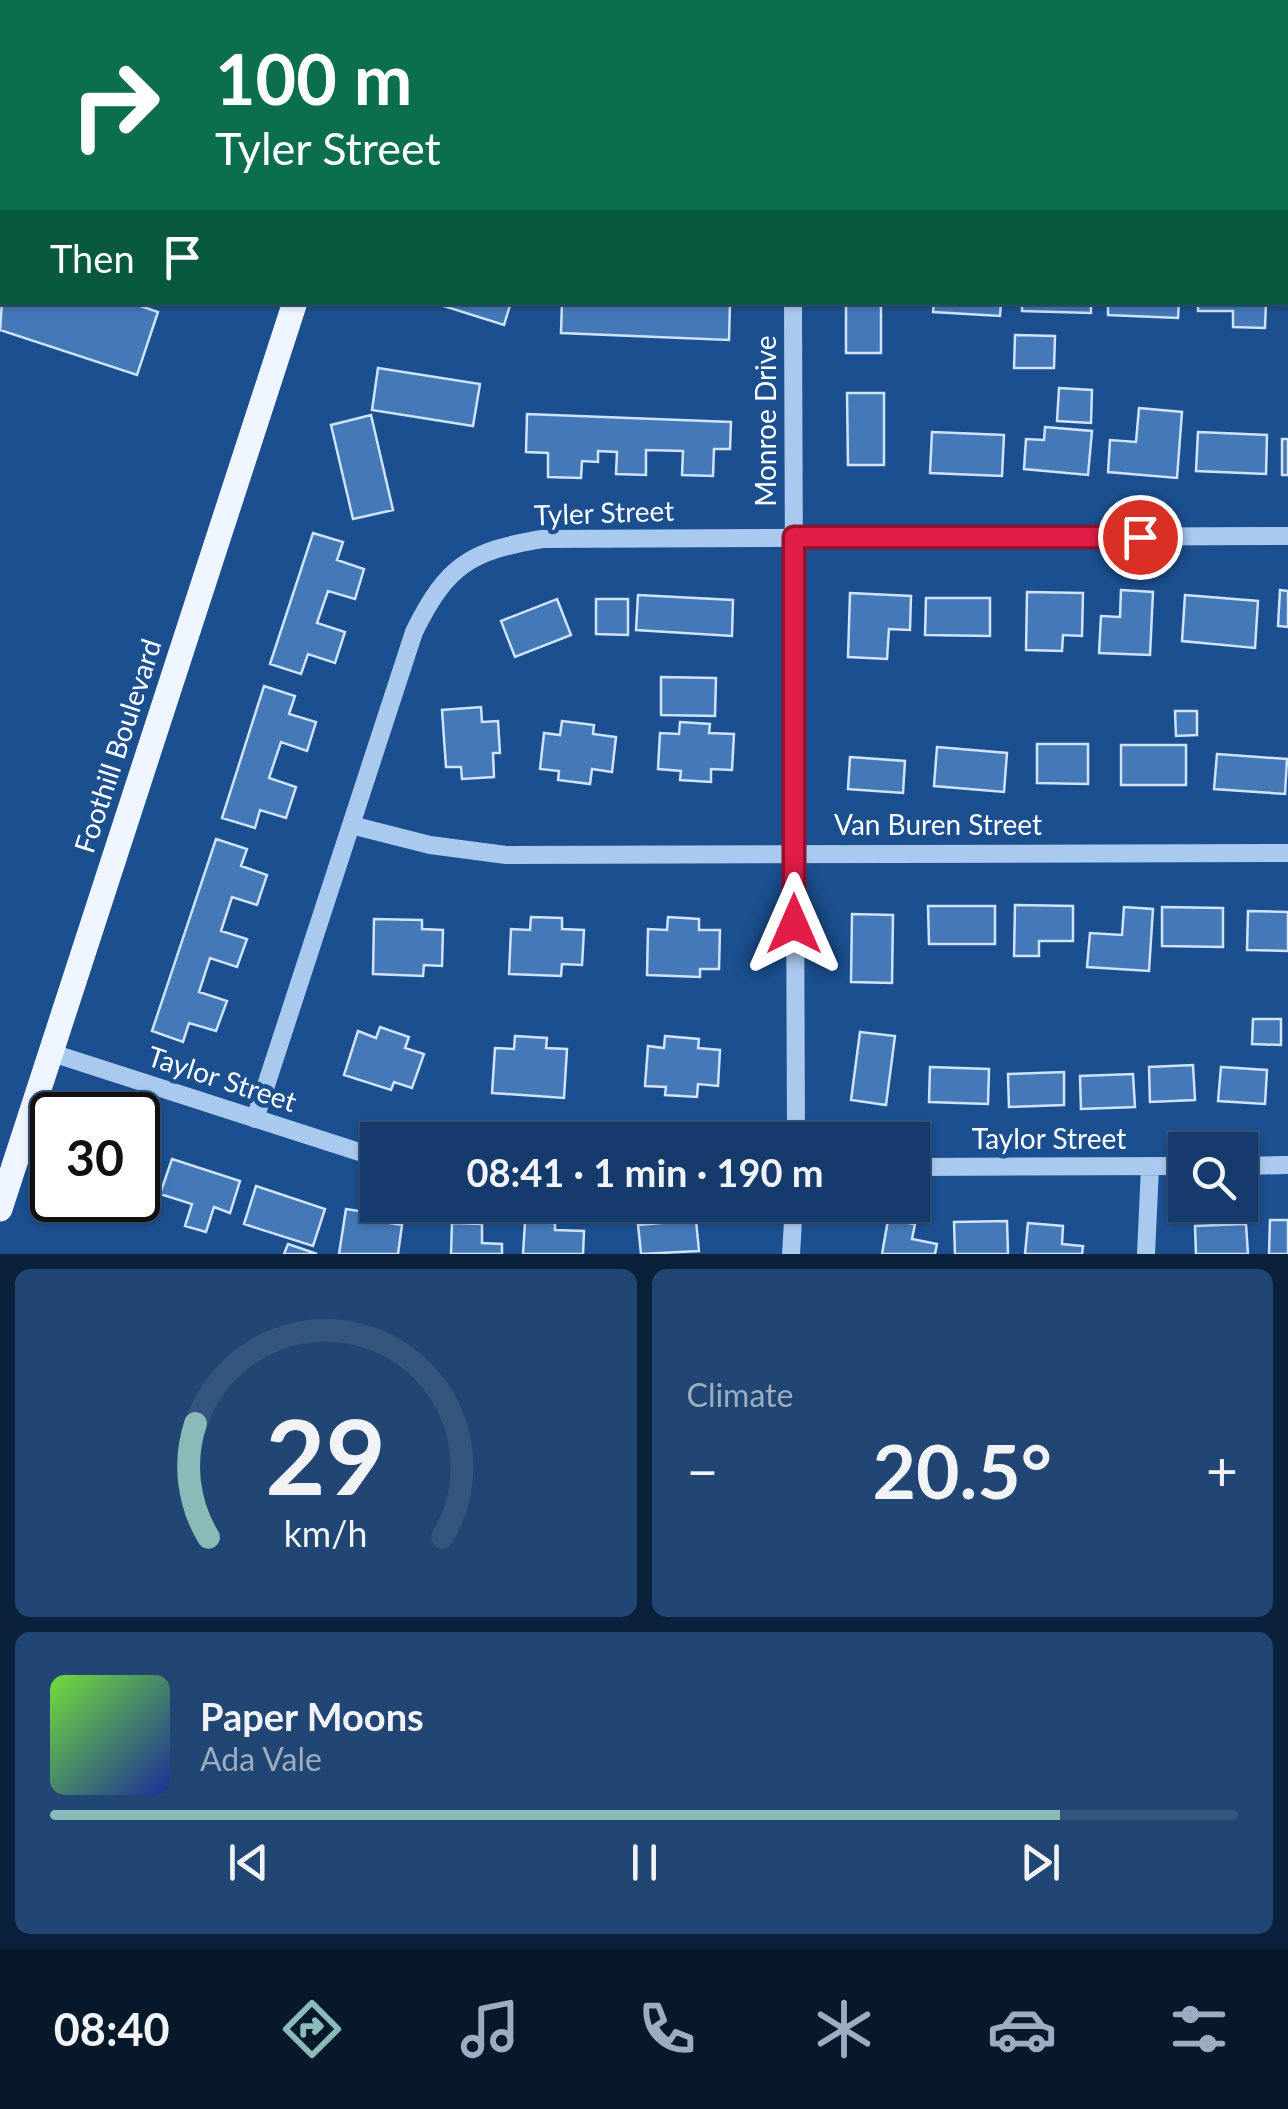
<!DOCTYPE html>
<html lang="en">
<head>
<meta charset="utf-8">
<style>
	:root { --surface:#143b6b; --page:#214673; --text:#f1f3f6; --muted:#9dadc1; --line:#33557e; --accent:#8bbbb9 }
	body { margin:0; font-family:Lato,sans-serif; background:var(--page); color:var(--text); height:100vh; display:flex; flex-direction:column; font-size:38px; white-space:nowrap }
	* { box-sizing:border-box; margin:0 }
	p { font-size:32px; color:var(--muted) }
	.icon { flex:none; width:55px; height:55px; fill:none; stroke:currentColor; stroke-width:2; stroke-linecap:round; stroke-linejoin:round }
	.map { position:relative; height:1254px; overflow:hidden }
	.panel { display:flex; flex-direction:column; gap:15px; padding:15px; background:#0b203b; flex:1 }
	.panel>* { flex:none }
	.banner { position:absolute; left:0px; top:0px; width:1290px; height:305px; box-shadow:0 2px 8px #0004,0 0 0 2px var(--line); background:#0b6e4f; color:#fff; overflow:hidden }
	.buttons { position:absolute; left:1168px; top:1132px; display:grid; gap:20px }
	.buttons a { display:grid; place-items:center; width:90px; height:90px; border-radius:0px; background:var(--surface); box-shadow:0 2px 8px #0004,0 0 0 2px var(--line); font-size:50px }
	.speed { position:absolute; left:30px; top:1092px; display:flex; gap:20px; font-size:50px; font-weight:700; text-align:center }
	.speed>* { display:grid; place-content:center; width:130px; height:130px; border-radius:50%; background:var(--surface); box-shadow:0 2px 8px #0004,0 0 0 2px var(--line); line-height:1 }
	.speed .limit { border:5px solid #111; border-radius:15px; background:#fff; color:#111 }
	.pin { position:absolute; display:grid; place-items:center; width:85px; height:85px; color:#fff; margin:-42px; border:5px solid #fff; border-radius:50%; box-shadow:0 2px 10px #0007 }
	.me { position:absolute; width:110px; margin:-55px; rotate:0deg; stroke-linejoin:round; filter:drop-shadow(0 0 8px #0008) }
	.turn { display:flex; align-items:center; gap:35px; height:210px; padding:0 50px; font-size:45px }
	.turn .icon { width:130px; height:130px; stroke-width:2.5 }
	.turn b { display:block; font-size:70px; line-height:85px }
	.then { display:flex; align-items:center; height:95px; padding:0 50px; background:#0003; gap:20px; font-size:38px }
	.big { font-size:75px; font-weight:700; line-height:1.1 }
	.panel .widget { flex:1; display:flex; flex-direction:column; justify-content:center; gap:15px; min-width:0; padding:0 35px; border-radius:15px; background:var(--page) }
	.panel .dial { align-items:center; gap:0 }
	.dial svg { height:260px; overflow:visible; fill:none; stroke:var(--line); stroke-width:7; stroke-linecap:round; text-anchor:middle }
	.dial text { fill:var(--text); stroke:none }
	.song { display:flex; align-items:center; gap:30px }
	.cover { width:120px; height:120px; border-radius:15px; background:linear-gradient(135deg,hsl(100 70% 55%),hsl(230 70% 35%)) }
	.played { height:10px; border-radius:5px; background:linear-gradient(90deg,var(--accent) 85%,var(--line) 85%) }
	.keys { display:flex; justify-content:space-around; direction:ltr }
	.heat { display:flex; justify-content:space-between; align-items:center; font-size:55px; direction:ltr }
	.panel .tiles { flex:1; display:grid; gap:15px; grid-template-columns:1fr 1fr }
	.widget:last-child { grid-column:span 2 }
	.trip { position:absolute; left:360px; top:1122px; width:570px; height:100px; border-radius:0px; background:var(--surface); box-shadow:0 2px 8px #0004,0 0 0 2px var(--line); font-weight:700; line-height:100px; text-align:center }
	.dock { display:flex; height:160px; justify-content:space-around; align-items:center; background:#08182b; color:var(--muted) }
	.dock .icon { width:70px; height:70px }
	.dock .current { color:var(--accent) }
	.dock b { font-size:45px; color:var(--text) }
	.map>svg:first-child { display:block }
	.building { fill:#4478b7; stroke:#cfe3fa; stroke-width:2.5 }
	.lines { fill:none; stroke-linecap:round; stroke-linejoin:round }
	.minor { stroke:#a9c9ee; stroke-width:18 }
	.major { stroke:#f0f6ff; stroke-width:25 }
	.route-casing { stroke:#92132f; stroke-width:25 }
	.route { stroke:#e11d48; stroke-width:18 }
	.labels { text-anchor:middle; stroke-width:9; stroke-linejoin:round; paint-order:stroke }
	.street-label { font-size:28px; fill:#fff; stroke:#1b4f8f }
</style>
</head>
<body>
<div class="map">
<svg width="1288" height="1254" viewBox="0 0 1288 1254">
	<rect width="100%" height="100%" fill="#1b4f8f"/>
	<path class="building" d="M133 0H226L233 2H141Z
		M976 0H1047L975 2Z
		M1097 0H1170L1097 2Z
		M1208 0H1277L1208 2Z
		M0 26 2 27V122L0 120Z
		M2 302H129L158 312 137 375 0 330Z
		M431 302H511L504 325Z
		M562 302 730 303 729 340 561 333Z
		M846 302H881V353H846Z
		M934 302H1001L1000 316 933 312Z
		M1022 302H1091V313L1022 311Z
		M1108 302H1179L1178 318 1108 315Z
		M1198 302H1266L1265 328 1233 327V311H1198Z
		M1015 335 1055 336 1054 368H1014Z
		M378 368 480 384 473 426 372 410Z
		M1059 388 1092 390 1091 423 1057 421Z
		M847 393H884V465H848Z
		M1139 408 1182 412 1177 478 1108 472 1110 440 1136 442Z
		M527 414 731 422 730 449H714L713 476 682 475 683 451 646 450V475L616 474 617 452 598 451V462L582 461 581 478 548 477V453L526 452Z
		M371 415 393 510 353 519 331 425Z
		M1045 427 1092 431 1088 475 1024 469 1026 439 1044 440Z
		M932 432 1004 435 1002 476 930 473Z
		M1198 432 1267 435 1266 474 1196 471Z
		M1282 439H1288V475H1282Z
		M313 533 343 542 337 560 364 569 355 599 328 591 317 623 345 632 335 663 308 654 301 674 270 664Z
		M1121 590 1153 592 1150 655 1099 653 1101 616 1120 617Z
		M1280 590 1288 591V627L1278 626Z
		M1027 592 1083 593 1082 636 1063 635 1062 651 1026 650Z
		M850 593 911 596 910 630 889 629 887 659 848 657Z
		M638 595 733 600 732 636 636 630Z
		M1185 595 1258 601 1255 648 1182 641Z
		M926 598H990V636L925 635Z
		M557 599 571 635 515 657 501 621Z
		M596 599H628V635L596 634Z
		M661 677 716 678 715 716 661 715Z
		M264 686 295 696 289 714 316 722 307 751 281 742 269 778 296 787 286 818 260 810 255 828 222 818Z
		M481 707 482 722 498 721 500 753H493L494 777 462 779 461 767H446L442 710Z
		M1175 711H1197V735L1176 736Z
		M562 721 594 725 593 734 616 737 612 772 592 769 590 784 558 780 559 771 540 769 544 733 560 735Z
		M680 722 710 724 709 733 734 734 732 770 711 769V782L680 780 681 771 658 769 660 733 679 734Z
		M1037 744H1088V784L1037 783Z
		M1121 745H1186V785H1121Z
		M937 747 1007 753 1004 792 934 786Z
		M1217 754 1287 759 1285 794 1214 789Z
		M850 757 905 761 903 793 848 789Z
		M216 839 247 849 241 866 267 875 257 905 232 897 221 931 247 939 237 967 210 958 199 992 227 1001 216 1031 189 1023 183 1042 152 1031Z
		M1015 905 1073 906V941H1039V956H1014Z
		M928 906H995V944H929Z
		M1124 907 1153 909 1149 971 1087 967 1090 933 1122 935Z
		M1162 907 1223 908V947L1162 946Z
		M1248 911 1288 912V951L1247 950Z
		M852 914 893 915 892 983 851 982Z
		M531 917 562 918V929L584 930 582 965 562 964 561 976 509 974 511 929 530 930Z
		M668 917 699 919V930H720L719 969H700V977L647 975 648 929 667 930Z
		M374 919 422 920V929L443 930 442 966 424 965 423 976 373 974Z
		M1253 1019H1281V1045L1252 1044Z
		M380 1027 409 1037 405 1048 424 1054 412 1088 394 1082 391 1090 344 1075 358 1031 376 1038Z
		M860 1032 895 1036 886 1105 851 1100Z
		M515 1036 547 1038 546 1048 567 1049 564 1098 492 1093 495 1048 514 1049Z
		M665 1036 699 1039 698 1048 720 1050 718 1086 698 1084 697 1097 665 1095 666 1087 645 1086 648 1046 664 1048Z
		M1193 1065 1195 1100 1150 1102 1149 1067Z
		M930 1067 989 1069 988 1104 929 1102Z
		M1221 1067 1267 1070 1265 1104 1218 1101Z
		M1064 1072V1105L1009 1107 1008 1074Z
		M1133 1074 1135 1107 1081 1109 1080 1076Z
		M138 1147 159 1154 146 1193 138 1191Z
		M172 1159 240 1181 230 1213 214 1207 206 1232 185 1226 192 1204 160 1194Z
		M256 1186 325 1209 313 1246 244 1224Z
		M346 1209 378 1214 377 1221 402 1225 398 1254H339Z
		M696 1220 699 1251 641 1254 638 1225Z
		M888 1220 915 1224 912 1239 937 1244 935 1254H882Z
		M1270 1220H1288V1254H1269Z
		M1007 1221 1008 1254H955L954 1222Z
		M525 1222 555 1223V1230L584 1231 583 1254H523Z
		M452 1223 482 1224V1243L502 1244V1254H451Z
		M1028 1223 1063 1226 1062 1244 1083 1246 1082 1254H1025Z
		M1246 1224 1248 1254H1196L1195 1226Z
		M288 1244 317 1254H284Z"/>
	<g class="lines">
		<path class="minor" d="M74 0 78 2
			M797 2 798 0
			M793 302 796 1140
			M351 825 430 845 506 855 1288 853
			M49 1052 378 1158
			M255 1119 414 632C447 565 470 551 542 539L1288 536
			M1240 1166 1288 1165
			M912 1167 1185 1166
			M791 1254 794 1205
			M1146 1254 1150 1167"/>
		<path class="major" d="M392 2 393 0
			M0 1209 295 302"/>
	</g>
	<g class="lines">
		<defs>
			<path id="route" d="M794 924V537H1140"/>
		</defs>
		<use href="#route" class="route-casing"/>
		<use href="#route" class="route"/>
	</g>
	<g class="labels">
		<g class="street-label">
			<text transform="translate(766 421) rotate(-90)" y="10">Monroe Drive</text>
			<text transform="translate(604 513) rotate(-2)" y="10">Tyler Street</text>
			<text transform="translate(118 746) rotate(-72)" y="10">Foothill Boulevard</text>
			<text x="938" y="835">Van Buren Street</text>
			<text transform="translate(222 1079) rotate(18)" y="10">Taylor Street</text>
			<text x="1049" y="1149">Taylor Street</text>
		</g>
	</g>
</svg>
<div class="buttons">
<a><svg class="icon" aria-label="search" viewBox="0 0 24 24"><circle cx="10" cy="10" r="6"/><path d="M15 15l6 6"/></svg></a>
</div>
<div class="speed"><div class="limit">30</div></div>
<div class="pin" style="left:1140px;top:537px;background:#d93025"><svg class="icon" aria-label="arrive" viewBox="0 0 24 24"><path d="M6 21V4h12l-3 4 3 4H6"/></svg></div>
<svg class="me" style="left:794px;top:924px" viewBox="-20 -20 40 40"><path d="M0-17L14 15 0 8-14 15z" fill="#e11d48" stroke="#fff" stroke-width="4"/></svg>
<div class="trip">08:41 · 1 min · 190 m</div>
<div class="banner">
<div class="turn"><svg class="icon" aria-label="right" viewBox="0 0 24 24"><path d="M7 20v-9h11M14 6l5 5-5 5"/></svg><div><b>100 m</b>Tyler Street</div></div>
<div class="then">Then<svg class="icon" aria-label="arrive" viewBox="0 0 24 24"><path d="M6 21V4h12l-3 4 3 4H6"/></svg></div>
</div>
</div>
<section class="panel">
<div class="tiles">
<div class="widget dial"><svg viewBox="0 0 100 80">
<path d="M14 69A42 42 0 1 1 86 69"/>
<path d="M14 69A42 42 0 0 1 10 34" stroke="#8bbbb9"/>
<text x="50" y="56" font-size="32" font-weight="700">29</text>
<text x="50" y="72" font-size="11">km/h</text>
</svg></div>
<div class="widget"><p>Climate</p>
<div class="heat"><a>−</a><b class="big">20.5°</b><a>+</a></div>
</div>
<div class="widget">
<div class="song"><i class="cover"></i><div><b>Paper Moons</b><p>Ada Vale</p></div></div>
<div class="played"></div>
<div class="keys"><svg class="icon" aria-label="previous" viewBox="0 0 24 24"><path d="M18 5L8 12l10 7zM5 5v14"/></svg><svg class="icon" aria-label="pause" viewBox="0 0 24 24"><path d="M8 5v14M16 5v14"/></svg><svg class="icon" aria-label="next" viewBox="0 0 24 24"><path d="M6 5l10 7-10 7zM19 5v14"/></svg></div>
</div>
</div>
</section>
<nav class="dock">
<b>08:40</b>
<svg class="icon current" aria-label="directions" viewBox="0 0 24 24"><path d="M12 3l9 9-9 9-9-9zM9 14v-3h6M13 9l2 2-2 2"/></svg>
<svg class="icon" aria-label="music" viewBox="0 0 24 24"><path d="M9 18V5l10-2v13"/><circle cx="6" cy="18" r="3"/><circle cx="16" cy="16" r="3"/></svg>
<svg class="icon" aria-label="phone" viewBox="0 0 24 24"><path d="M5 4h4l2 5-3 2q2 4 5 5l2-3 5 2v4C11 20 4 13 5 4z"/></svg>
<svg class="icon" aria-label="climate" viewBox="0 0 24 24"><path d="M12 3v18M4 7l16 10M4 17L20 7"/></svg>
<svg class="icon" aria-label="car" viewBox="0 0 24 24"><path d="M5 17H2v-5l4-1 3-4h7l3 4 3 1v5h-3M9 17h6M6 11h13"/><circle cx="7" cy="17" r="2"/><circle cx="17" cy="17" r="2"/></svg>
<svg class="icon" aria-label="filters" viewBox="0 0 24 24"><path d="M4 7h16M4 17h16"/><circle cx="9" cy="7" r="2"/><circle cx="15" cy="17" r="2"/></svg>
</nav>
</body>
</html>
